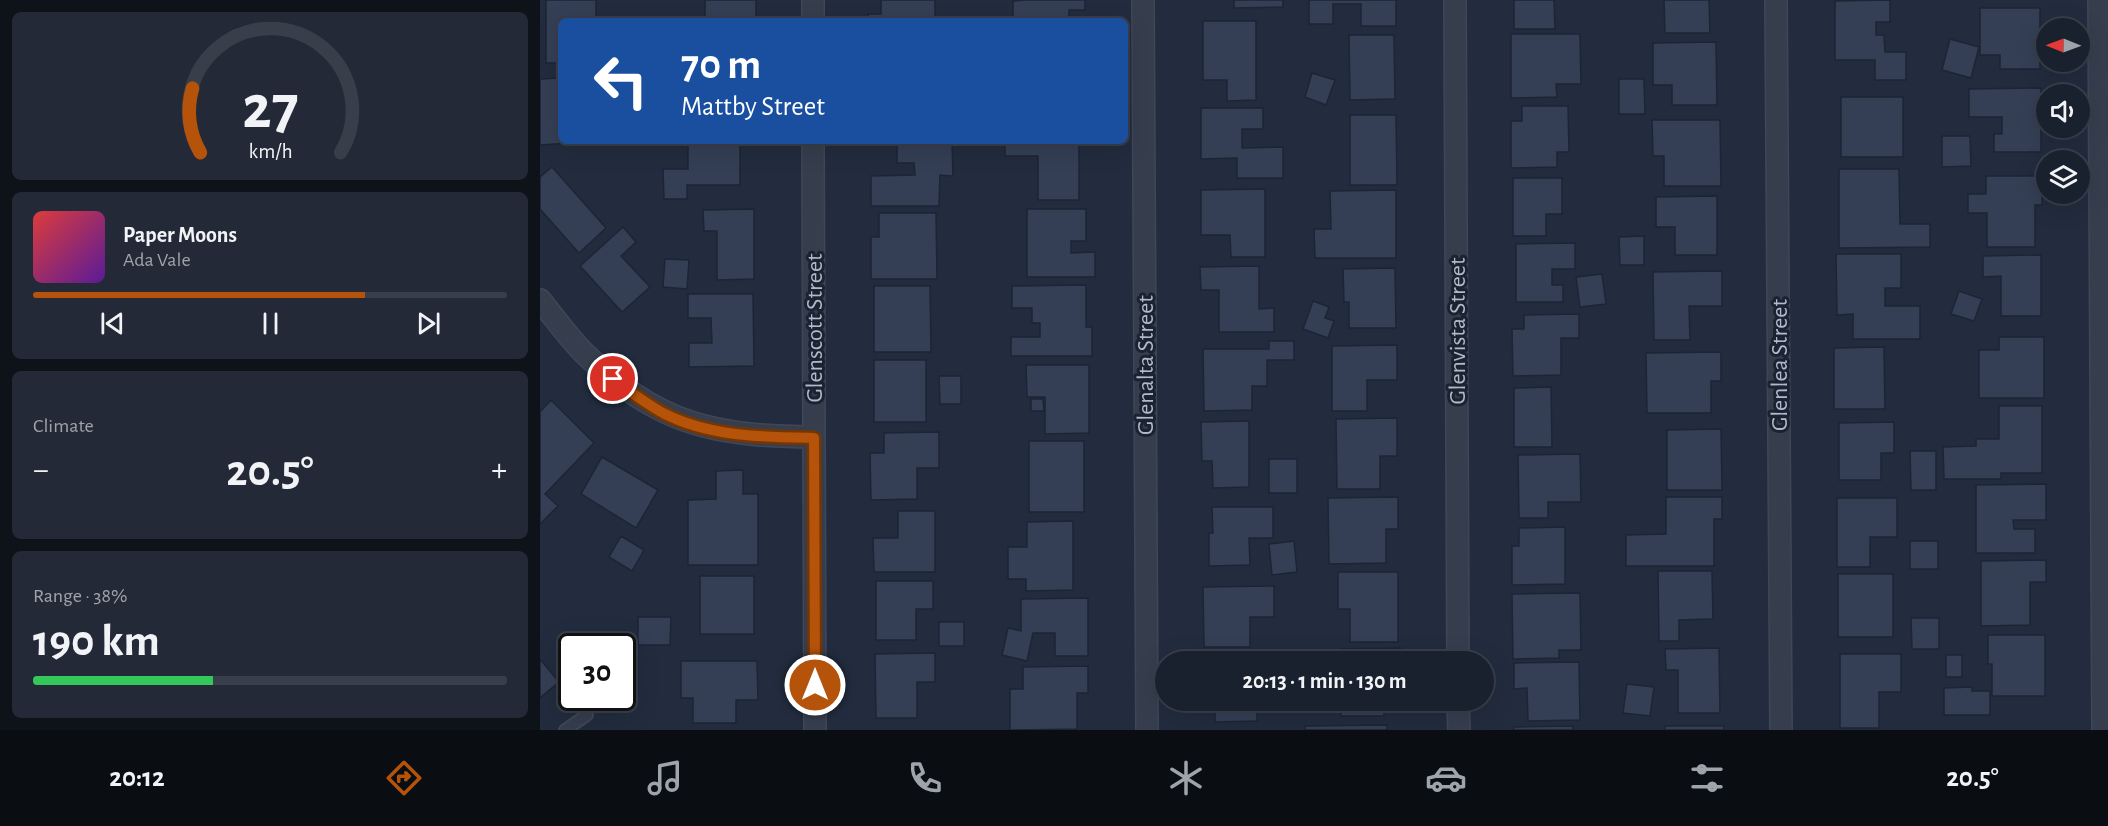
<!DOCTYPE html>
<html lang="en">
<head>
<meta charset="utf-8">
<style>
	:root { --surface:#1a212e; --page:#232936; --text:#f1f3f6; --muted:#9fa3aa; --line:#383e4a; --accent:#b45309 }
	body { margin:0; font-family:"Alegreya Sans",sans-serif; background:var(--page); color:var(--text); height:100vh; display:flex; flex-direction:column; font-size:22px; white-space:nowrap }
	* { box-sizing:border-box; margin:0 }
	p { font-size:20px; color:var(--muted) }
	.icon { flex:none; width:33px; height:33px; fill:none; stroke:currentColor; stroke-width:2; stroke-linecap:round; stroke-linejoin:round }
	.map { position:relative; flex:1; overflow:hidden }
	.details { display:flex; flex-direction:column; gap:12px; padding:12px; background:#0e1219; width:540px }
	.details>* { flex:none }
	.guide { position:absolute; left:18px; top:18px; width:570px; height:126px; border-radius:9px; box-shadow:0 6px 24px #0002,0 0 0 2px var(--line); background:#1a4fa0; color:#fff; overflow:hidden }
	.needle { width:39px; rotate:271deg }
	.tools { position:absolute; left:1496px; top:18px; display:grid; gap:12px }
	.tools a { display:grid; place-items:center; width:54px; height:54px; border-radius:50%; background:var(--surface); box-shadow:0 6px 24px #0002,0 0 0 2px var(--line); font-size:30px }
	.speed { position:absolute; left:18px; top:633px; display:flex; gap:12px; font-size:30px; font-weight:700; text-align:center }
	.speed>* { display:grid; place-content:center; width:78px; height:78px; border-radius:50%; background:var(--surface); box-shadow:0 6px 24px #0002,0 0 0 2px var(--line); line-height:1 }
	.speed .limit { border:3px solid #111; border-radius:9px; background:#fff; color:#111 }
	.pin { position:absolute; display:grid; place-items:center; width:51px; height:51px; color:#fff; margin:-26px; border:3px solid #fff; border-radius:50%; box-shadow:0 2px 6px #0007 }
	.me { position:absolute; width:66px; margin:-33px; rotate:0deg; stroke-linejoin:round; filter:drop-shadow(0 0 4px #0008) }
	.turn { display:flex; align-items:center; gap:21px; height:126px; padding:0 24px; font-size:27px }
	.turn .icon { width:78px; height:78px; stroke-width:2.5 }
	.turn b { display:block; font-size:42px; line-height:51px }
	.big { font-size:45px; font-weight:600; line-height:1.1 }
	.details .tile { flex:1; display:flex; flex-direction:column; justify-content:center; gap:9px; min-width:0; padding:0 21px; border-radius:9px; background:var(--page) }
	.details .dial { align-items:center; gap:0 }
	.dial svg { height:156px; overflow:visible; fill:none; stroke:var(--line); stroke-width:7; stroke-linecap:round; text-anchor:middle }
	.dial text { fill:var(--text); stroke:none }
	.song { display:flex; align-items:center; gap:18px }
	.cover { width:72px; height:72px; border-radius:9px; background:linear-gradient(135deg,hsl(0 70% 55%),hsl(270 70% 35%)) }
	.played { height:6px; border-radius:3px; background:linear-gradient(90deg,var(--accent) 70%,var(--line) 70%) }
	.keys { display:flex; justify-content:space-around; direction:ltr }
	.heat { display:flex; justify-content:space-between; align-items:center; font-size:33px; direction:ltr }
	.charge { height:9px; border-radius:4px; background:linear-gradient(90deg,#34c759 38%,var(--line) 0) }
	.trip { position:absolute; left:615px; top:651px; width:339px; height:60px; border-radius:30px; background:var(--surface); box-shadow:0 6px 24px #0002,0 0 0 2px var(--line); font-weight:600; line-height:60px; text-align:center }
	.tab-bar { display:flex; height:96px; justify-content:space-around; align-items:center; background:#0a0d12; color:var(--muted) }
	.tab-bar .icon { width:42px; height:42px }
	.tab-bar .selected { color:var(--accent) }
	.tab-bar b { font-size:27px; color:var(--text) }
	main { display:flex; flex:1; min-height:0 }
	.map>svg:first-child { display:block }
	.building { fill:#343f55; stroke:#1d2535; stroke-width:1.5 }
	.lines { fill:none; stroke-linecap:round; stroke-linejoin:round }
	.lane-casing { stroke:#3f4757; stroke-width:14 }
	.street-casing { stroke:#3f4757; stroke-width:24 }
	.lane { stroke:#363e4e; stroke-width:10 }
	.street { stroke:#363e4e; stroke-width:21 }
	.route-casing { stroke:#753606; stroke-width:15 }
	.route { stroke:#b45309; stroke-width:10 }
	.labels { text-anchor:middle; stroke-width:6; stroke-linejoin:round; paint-order:stroke }
	.street-label { font-size:24px; fill:#b2b9c9; stroke:#1b2333 }
</style>
</head>
<body>
<main>
<section class="details">
<div class="tile dial"><svg viewBox="0 0 100 80">
<path d="M14 69A42 42 0 1 1 86 69"/>
<path d="M14 69A42 42 0 0 1 10 36" stroke="#b45309"/>
<text x="50" y="56" font-size="32" font-weight="700">27</text>
<text x="50" y="72" font-size="11">km/h</text>
</svg></div>
<div class="tile">
<div class="song"><i class="cover"></i><div><b>Paper Moons</b><p>Ada Vale</p></div></div>
<div class="played"></div>
<div class="keys"><svg class="icon" aria-label="previous" viewBox="0 0 24 24"><path d="M18 5L8 12l10 7zM5 5v14"/></svg><svg class="icon" aria-label="pause" viewBox="0 0 24 24"><path d="M8 5v14M16 5v14"/></svg><svg class="icon" aria-label="next" viewBox="0 0 24 24"><path d="M6 5l10 7-10 7zM19 5v14"/></svg></div>
</div>
<div class="tile"><p>Climate</p>
<div class="heat"><a>−</a><b class="big">20.5°</b><a>+</a></div>
</div>
<div class="tile"><p>Range · 38%</p><b class="big">190 km</b><div class="charge"></div></div>
</section>
<div class="map">
<svg width="1568" height="730" viewBox="0 0 1568 730">
	<rect width="100%" height="100%" fill="#222c3e"/>
	<path class="building" d="M6 0H56V21H21V63H6Z
		M165 0H216V21L165 20Z
		M341 0H395V21H328V14H341Z
		M487 0H545V10H529V21H473V1Z
		M694 0H743V7L694 8Z
		M769 0H856V26H821V4H793V24H769Z
		M974 0H1014L1015 29H974Z
		M1124 0H1169L1170 33H1125Z
		M1350 0V22H1336V35H1344L1345 52H1366V80H1335V60H1295V1Z
		M1440 8H1500V69H1460V55H1440Z
		M663 21H716V100L687 101V80H663Z
		M971 34H1040L1041 84H1016L1017 97 971 98Z
		M809 35H854L855 99 810 100Z
		M1410 39 1439 47 1431 78 1402 70Z
		M1176 42 1177 105H1132V85H1113V43Z
		M772 73 795 80 786 105 765 97Z
		M21 78V141L48 142 0 145V79Z
		M1079 79H1104L1105 114H1079Z
		M1501 88V152H1454V134H1462V117H1429V89Z
		M1301 97H1363V157H1301Z
		M982 106H1028L1029 152H1017V167L971 168V121H982Z
		M661 108H723V129H702V148L743 147V178H697V158L661 159Z
		M810 115H856L857 185H810Z
		M1112 120H1180L1181 186H1124V156H1113Z
		M1402 136H1430L1431 166 1402 167Z
		M163 141H200V185H147V199H124L123 169H148V143Z
		M357 141H412L413 176 400 175 399 206H331V176L375 175 374 163H357Z
		M465 141H539V200H498V156H465Z
		M12 167 66 228 39 253 0 209V177Z
		M1299 169H1359L1360 224H1390V247L1299 248Z
		M1446 176H1502V205H1495V247H1447V213H1428V194H1446Z
		M973 178H1022V214H1006V236H973Z
		M725 189V257H691L690 235H661V190Z
		M856 190V258H775L774 229H791L790 191Z
		M1177 196V255H1135V227H1116V197Z
		M214 209V279L177 280V231H164L163 210Z
		M487 209H546V241H531V253L555 252V277H487Z
		M339 213H396L397 279H331V237H339Z
		M83 227 96 242 81 256 110 287 82 312 40 266Z
		M1104 236V265H1080L1079 237Z
		M1035 243V269H1012V285H1023V302H976V244Z
		M1296 254H1361V288H1345V306H1380V339H1313V314L1297 315Z
		M1501 255V316H1461V276L1443 277V256Z
		M125 259 149 260 147 289 123 287Z
		M719 266V309L734 308V332H679V290H661L660 267Z
		M855 268 856 328H809V302H804L803 269Z
		M1182 271V306H1149L1150 340H1114L1113 272Z
		M1062 274 1066 304 1040 307 1036 277Z
		M546 285V327H552V356H471V337H500V323H492V308H472V286Z
		M334 286H390L391 352H334Z
		M1419 291 1442 299 1434 321 1411 314Z
		M148 294H213L214 366 149 367V343H172L171 318H148Z
		M773 301 789 307 785 318 794 321 788 338 763 329Z
		M1039 314V338H1021V375L973 376 972 329H984V315Z
		M1459 337H1504V398H1439V350H1459Z
		M729 341H754V360H727V386H712V410L664 411 663 349H729Z
		M857 345V380H827V411H792V346Z
		M1344 347 1345 409H1294V348Z
		M1181 352V381H1171V413H1107L1106 353Z
		M334 360H386V422H334Z
		M486 365H549V433L505 434V397H487Z
		M399 376H421V404H400Z
		M1011 387 1012 447H974V388Z
		M491 399H503L504 411H491Z
		M11 400 54 443 5 494 18 506 0 524V412Z
		M1459 406H1502V473H1461V479H1404L1403 447 1436 446V439H1459Z
		M857 418V456H840V489H797L796 419Z
		M709 421V487L673 488 672 461H662L661 422Z
		M1354 422V453H1341V480H1299V423Z
		M1181 429 1182 490H1127V430Z
		M399 432V468H377V499L331 500 330 453H344V433Z
		M489 441H544V512H489Z
		M1370 451H1396V490H1371Z
		M1040 454 1041 502H1008V518H979L978 455Z
		M62 457 118 490 96 528 41 494Z
		M729 459H757V493H729Z
		M203 470V494H218V565H148V500L176 499V471Z
		M1506 484V520H1473L1474 529H1495V553H1436V485Z
		M858 497V529H846V563L789 564 788 498Z
		M1126 497H1182V519H1174V566H1086V535L1126 534Z
		M1297 498H1357V537H1330V567H1297Z
		M672 507H733V538H709L710 565 669 566V533H673Z
		M358 511H395V572H334L333 538H358Z
		M533 521V590L486 591V579H468V547H487V522Z
		M1025 527V584L972 585V546H979V528Z
		M81 536 104 550 92 571 69 557Z
		M754 541 757 572 732 575 729 544Z
		M1370 541H1398V569H1370Z
		M1506 560V582H1490V625L1441 626V561Z
		M1118 571H1172L1173 619 1139 620V641H1119Z
		M798 572H858V642H810V609H798Z
		M1298 574H1353V637H1298Z
		M160 576H214V634H160Z
		M336 581H393V609H376V640H336Z
		M734 586V617H710V647H664L663 587Z
		M1040 593 1041 650H1019V658L973 659 972 594Z
		M548 598V656H515V633H493L487 661 462 655 468 628 481 631V599Z
		M98 617H131L130 645H98Z
		M1371 618H1399V649H1372Z
		M399 622H424V646H399Z
		M1448 635H1505V696H1452V664H1448Z
		M861 648V662H800V649Z
		M1179 648 1180 713H1138V670H1126L1125 649Z
		M395 653V682H377V718H336L335 654Z
		M1300 654H1361V692H1339V728H1300Z
		M1406 655H1422V677H1406Z
		M0 659 19 682 0 698Z
		M717 659V662H663V660Z
		M141 661H217L218 700H196V723H153V698H141Z
		M1039 662 1040 720 988 721 987 688 974 689V663Z
		M548 666V693H537V729L470 730V689H483V667Z
		M1087 684 1114 687 1110 716 1083 713Z
		M1432 687V691H1450V715H1404V688Z
		M675 700H717V721L675 722Z
		M801 700H844V716H801Z
		M847 725V730H765V726Z
		M1033 726V730H974V727Z
		M1125 726H1184V730H1125Z"/>
	<g class="lines">
		<defs>
			<path id="lane" d="M25 730 47 715"/>
			<path id="street" d="M273 0V21
				M603 0 607 730
				M915 0 918 662
				M1236 0 1241 730
				M1559 0 1563 730
				M273 141 275 730
				M0 300C14 317 28 337 44 353 117 425 175 436 274 437
				M918 700 919 730"/>
		</defs>
		<use href="#lane" class="lane-casing"/>
		<use href="#street" class="street-casing"/>
		<use href="#lane" class="lane"/>
		<use href="#street" class="street"/>
	</g>
	<g class="lines">
		<defs>
			<path id="route" d="M73 379C89 391 105 403 123 413 169 437 224 437 274 438L275 685"/>
		</defs>
		<use href="#route" class="route-casing"/>
		<use href="#route" class="route"/>
	</g>
	<g class="labels">
		<g class="street-label">
			<text transform="translate(274 328) rotate(-90)" y="8">Glenscott Street</text>
			<text transform="translate(917 331) rotate(-90)" y="8">Glenvista Street</text>
			<text transform="translate(605 365) rotate(-90)" y="8">Glenalta Street</text>
			<text transform="translate(1239 365) rotate(-90)" y="8">Glenlea Street</text>
		</g>
	</g>
</svg>
<div class="tools">
<a><svg class="needle" viewBox="-14 -14 28 28"><path d="M0-13l5 13h-10z" fill="#e53935"/><path d="M0 13l5-13h-10z" fill="#9fa3aa"/></svg></a>
<a><svg class="icon" aria-label="sound" viewBox="0 0 24 24"><path d="M4 9h4l5-4v14l-5-4H4zM17 9q2 3 0 6"/></svg></a>
<a><svg class="icon" aria-label="layers" viewBox="0 0 24 24"><path d="M12 4l9 5-9 5-9-5zM3 14l9 5 9-5"/></svg></a>
</div>
<div class="speed"><div class="limit">30</div></div>
<div class="pin" style="left:73px;top:379px;background:#d93025"><svg class="icon" aria-label="arrive" viewBox="0 0 24 24"><path d="M6 21V4h12l-3 4 3 4H6"/></svg></div>
<svg class="me" style="left:275px;top:685px" viewBox="-20 -20 40 40"><circle r="17" fill="#b45309" stroke="#fff" stroke-width="3"/><path d="M0-11L8 9 0 5-8 9z" fill="#fff"/></svg>
<div class="trip">20:13 · 1 min · 130 m</div>
<div class="guide">
<div class="turn"><svg class="icon" aria-label="left" viewBox="0 0 24 24"><path d="M17 20v-9H6M10 6l-5 5 5 5"/></svg><div><b>70 m</b>Mattby Street</div></div>
</div>
</div>
</main>
<nav class="tab-bar">
<b>20:12</b>
<svg class="icon selected" aria-label="directions" viewBox="0 0 24 24"><path d="M12 3l9 9-9 9-9-9zM9 14v-3h6M13 9l2 2-2 2"/></svg>
<svg class="icon" aria-label="music" viewBox="0 0 24 24"><path d="M9 18V5l10-2v13"/><circle cx="6" cy="18" r="3"/><circle cx="16" cy="16" r="3"/></svg>
<svg class="icon" aria-label="phone" viewBox="0 0 24 24"><path d="M5 4h4l2 5-3 2q2 4 5 5l2-3 5 2v4C11 20 4 13 5 4z"/></svg>
<svg class="icon" aria-label="climate" viewBox="0 0 24 24"><path d="M12 3v18M4 7l16 10M4 17L20 7"/></svg>
<svg class="icon" aria-label="car" viewBox="0 0 24 24"><path d="M5 17H2v-5l4-1 3-4h7l3 4 3 1v5h-3M9 17h6M6 11h13"/><circle cx="7" cy="17" r="2"/><circle cx="17" cy="17" r="2"/></svg>
<svg class="icon" aria-label="filters" viewBox="0 0 24 24"><path d="M4 7h16M4 17h16"/><circle cx="9" cy="7" r="2"/><circle cx="15" cy="17" r="2"/></svg>
<b>20.5°</b>
</nav>
</body>
</html>
